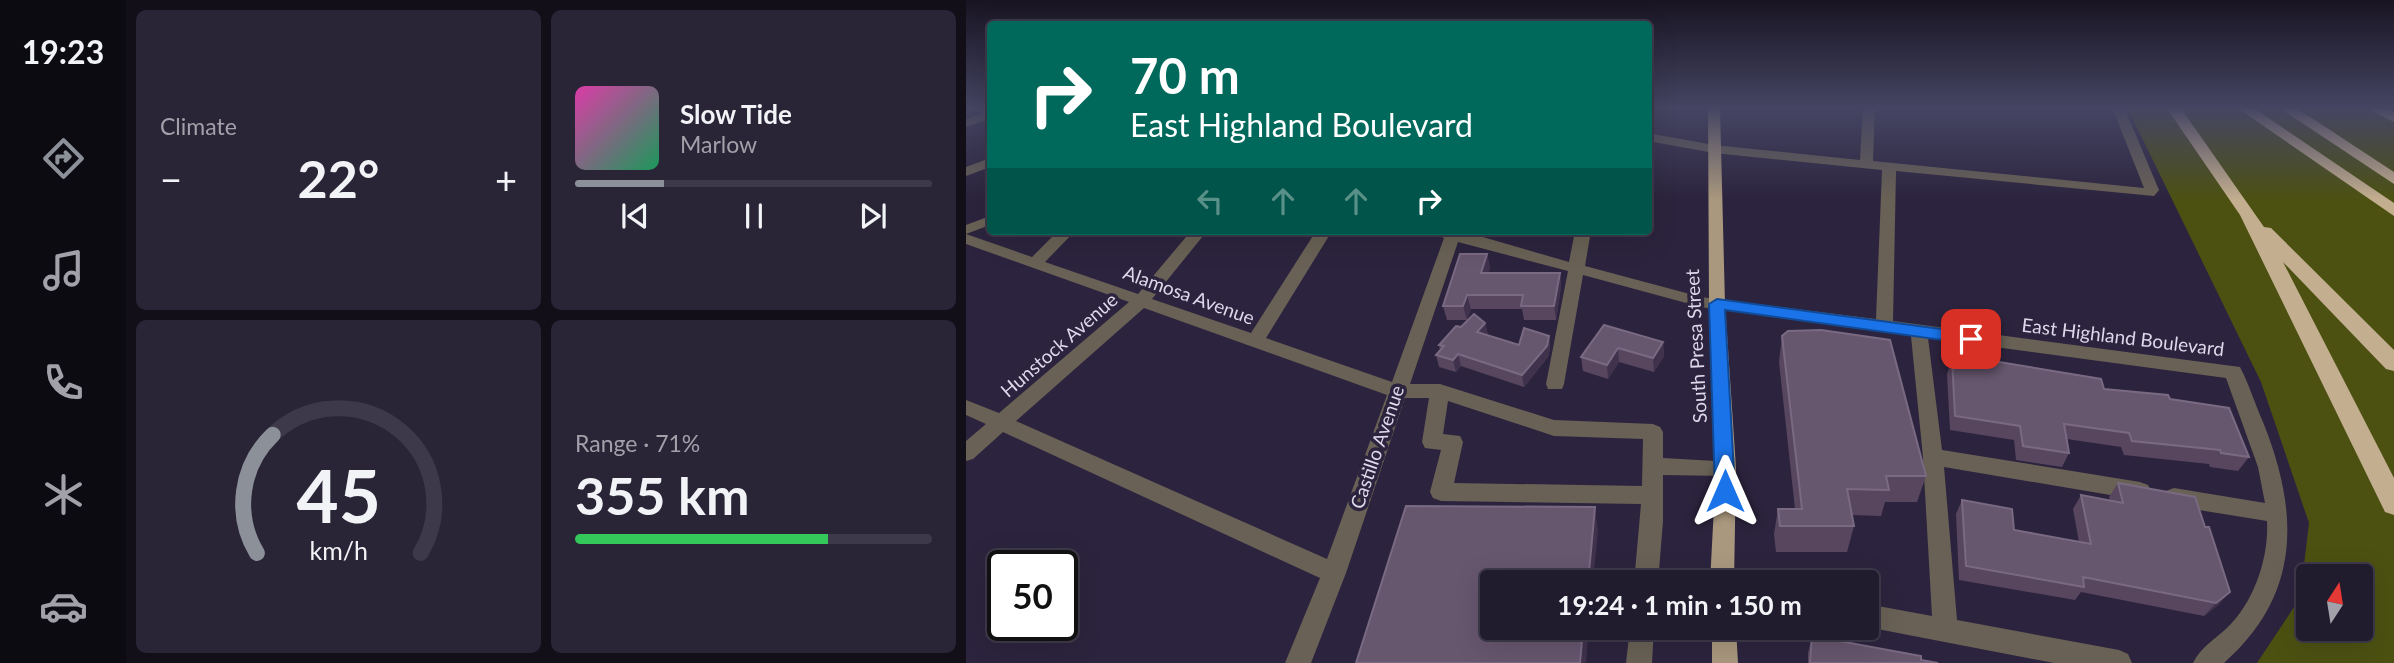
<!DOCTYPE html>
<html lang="en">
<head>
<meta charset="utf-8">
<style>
	:root { --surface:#211b2e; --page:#292436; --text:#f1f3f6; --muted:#a2a1aa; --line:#3e394a; --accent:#8c9099 }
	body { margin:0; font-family:Lato,sans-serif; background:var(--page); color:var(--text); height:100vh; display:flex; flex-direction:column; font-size:26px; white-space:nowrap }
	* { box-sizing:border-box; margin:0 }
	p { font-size:23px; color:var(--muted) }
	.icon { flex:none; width:38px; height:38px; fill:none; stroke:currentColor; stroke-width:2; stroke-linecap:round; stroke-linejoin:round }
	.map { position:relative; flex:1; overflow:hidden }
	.drawer { display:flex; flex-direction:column; gap:10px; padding:10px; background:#120f19; width:840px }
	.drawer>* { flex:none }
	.hud { position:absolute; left:21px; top:21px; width:665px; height:214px; border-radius:7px; box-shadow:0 7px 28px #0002,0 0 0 2px var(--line); background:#00695c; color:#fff; overflow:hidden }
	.needle { width:46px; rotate:12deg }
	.buttons { position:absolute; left:1330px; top:564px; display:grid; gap:14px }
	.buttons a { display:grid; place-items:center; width:77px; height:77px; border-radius:7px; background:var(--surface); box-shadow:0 7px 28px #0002,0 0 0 2px var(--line); font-size:35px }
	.speed { position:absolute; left:21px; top:550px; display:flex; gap:14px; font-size:35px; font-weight:700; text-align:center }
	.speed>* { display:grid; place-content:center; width:91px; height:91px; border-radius:50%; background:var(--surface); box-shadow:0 7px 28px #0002,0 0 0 2px var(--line); line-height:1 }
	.speed .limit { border:4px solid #111; border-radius:10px; background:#fff; color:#111 }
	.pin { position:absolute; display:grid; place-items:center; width:60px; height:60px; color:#fff; margin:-30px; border-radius:14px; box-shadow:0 4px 10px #0006 }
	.me { position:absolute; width:77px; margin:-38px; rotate:0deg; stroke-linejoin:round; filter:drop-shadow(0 0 5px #0008) }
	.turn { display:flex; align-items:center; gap:24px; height:147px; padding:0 28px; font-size:32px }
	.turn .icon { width:91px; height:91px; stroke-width:2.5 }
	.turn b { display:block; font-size:49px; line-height:60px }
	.lanes { display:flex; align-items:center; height:66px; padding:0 28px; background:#0003; justify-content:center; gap:35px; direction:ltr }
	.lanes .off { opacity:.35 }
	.big { font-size:52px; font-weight:700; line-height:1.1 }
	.drawer .widget { flex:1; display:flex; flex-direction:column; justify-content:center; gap:10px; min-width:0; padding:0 24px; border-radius:10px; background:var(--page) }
	.drawer .dial { align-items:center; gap:0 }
	.dial svg { height:182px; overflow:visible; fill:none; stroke:var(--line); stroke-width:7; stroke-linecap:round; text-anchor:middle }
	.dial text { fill:var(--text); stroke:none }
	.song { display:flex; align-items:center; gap:21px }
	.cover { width:84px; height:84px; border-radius:10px; background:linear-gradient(135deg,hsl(320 70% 55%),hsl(150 70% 35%)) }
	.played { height:7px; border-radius:4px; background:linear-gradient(90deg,var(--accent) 25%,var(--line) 25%) }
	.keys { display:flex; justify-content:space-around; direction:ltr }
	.heat { display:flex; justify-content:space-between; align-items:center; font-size:38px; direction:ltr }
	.charge { height:10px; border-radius:5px; background:linear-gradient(90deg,#34c759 71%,var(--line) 0) }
	.drawer .tiles { flex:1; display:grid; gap:10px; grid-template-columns:repeat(2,1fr) }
	.trip { position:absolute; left:514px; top:570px; width:399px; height:70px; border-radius:7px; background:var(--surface); box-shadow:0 7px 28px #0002,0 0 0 2px var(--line); font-weight:700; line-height:70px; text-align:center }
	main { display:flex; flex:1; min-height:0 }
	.menu { display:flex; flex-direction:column; width:126px; justify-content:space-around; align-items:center; background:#0d0b12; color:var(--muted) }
	.menu .icon { width:49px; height:49px }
	.menu .selected { color:var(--accent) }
	.menu b { font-size:32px; color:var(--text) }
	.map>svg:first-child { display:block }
	.green { fill:#4c5112; fill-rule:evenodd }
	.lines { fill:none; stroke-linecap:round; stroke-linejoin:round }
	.minor { fill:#696155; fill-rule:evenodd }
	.major { fill:#a9987e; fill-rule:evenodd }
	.highway { fill:#c3ae8f; fill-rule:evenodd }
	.wall { fill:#58465f }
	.shaded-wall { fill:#40324c }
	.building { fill:#66566e; stroke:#796a82; stroke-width:2 }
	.route { fill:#1a73e8; stroke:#114b97; stroke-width:2 }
	.labels { text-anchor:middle; stroke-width:7; stroke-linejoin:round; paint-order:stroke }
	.street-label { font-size:19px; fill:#ddd8ea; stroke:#2c243e }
</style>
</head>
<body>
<main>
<nav class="menu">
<b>19:23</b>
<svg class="icon selected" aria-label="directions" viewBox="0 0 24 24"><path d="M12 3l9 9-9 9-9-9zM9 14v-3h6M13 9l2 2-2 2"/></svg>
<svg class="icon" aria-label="music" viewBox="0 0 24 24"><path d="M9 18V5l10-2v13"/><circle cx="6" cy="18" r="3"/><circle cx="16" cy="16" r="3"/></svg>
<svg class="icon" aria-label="phone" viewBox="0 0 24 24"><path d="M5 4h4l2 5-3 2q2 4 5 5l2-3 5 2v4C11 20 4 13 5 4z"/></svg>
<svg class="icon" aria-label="climate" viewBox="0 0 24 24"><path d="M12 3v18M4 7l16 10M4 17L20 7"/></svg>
<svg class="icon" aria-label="car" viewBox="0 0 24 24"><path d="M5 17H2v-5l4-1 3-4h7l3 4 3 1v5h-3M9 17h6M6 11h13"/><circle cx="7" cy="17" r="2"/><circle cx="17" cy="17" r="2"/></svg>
</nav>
<section class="drawer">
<div class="tiles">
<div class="widget"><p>Climate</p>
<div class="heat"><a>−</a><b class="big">22°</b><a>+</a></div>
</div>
<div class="widget">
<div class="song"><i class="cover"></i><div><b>Slow Tide</b><p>Marlow</p></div></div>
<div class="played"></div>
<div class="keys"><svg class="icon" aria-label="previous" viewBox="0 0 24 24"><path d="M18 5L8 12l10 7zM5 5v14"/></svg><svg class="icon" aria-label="pause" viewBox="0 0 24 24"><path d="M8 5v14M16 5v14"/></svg><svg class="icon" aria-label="next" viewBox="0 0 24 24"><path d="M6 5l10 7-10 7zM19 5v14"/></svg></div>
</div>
<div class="widget dial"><svg viewBox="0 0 100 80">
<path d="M14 69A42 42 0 1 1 86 69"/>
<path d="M14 69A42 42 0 0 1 21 17" stroke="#8c9099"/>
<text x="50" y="56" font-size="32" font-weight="700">45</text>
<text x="50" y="72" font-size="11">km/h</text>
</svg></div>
<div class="widget"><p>Range · 71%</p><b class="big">355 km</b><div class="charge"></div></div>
</div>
</section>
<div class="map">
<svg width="1428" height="663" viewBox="0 0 1428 663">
	<rect width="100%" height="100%" fill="#2c243e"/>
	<path class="green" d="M1161 107H1428V663H1291L1334 598 1343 523 1295 382ZM1342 576H1395V628H1342Z"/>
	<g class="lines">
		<path class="minor" d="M0 107H24V119L0 127V119L18 113 0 110Z
			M897 107H909L907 161 1178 188 1146 107H1158L1193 190 1188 196 930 171 927 321 1274 367C1283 384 1289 404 1297 422 1333 512 1336 594 1258 663H1227C1234 648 1249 639 1261 628 1288 602 1303 558 1301 521L1208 506 1200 503 1197 497 1200 491 1208 488 1299 503 1292 467 1260 378 962 338 976 450 1174 482 1182 485 1185 491 1182 497 1174 500 978 467 991 620 1153 650 1162 654 1166 663H1088L901 627V604L966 616 957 457 945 336 735 307 617 275 598 384 596 389H582L580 384 602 271 492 242 444 384H474L588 420 687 424 694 427 697 432V458L767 462 770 468 767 474 760 476 697 475V521L692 583H668L675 504 475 501 467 498 464 492 475 450 459 448 456 442 463 398H439L380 573 345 663H319L354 578 37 432 7 459 0 461V441L20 424 0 415V400L33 413 163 302 0 244V225L24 216V225L0 234 66 257 92 231H109L79 262 172 294 225 231H241L186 299 285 333 350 231H366L300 338 426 382 478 238 462 231H496L603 262 609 231H625L619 266 735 297 910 319 916 170 748 153 682 141V133L748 145 894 160ZM178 308 421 395 361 559 50 421ZM482 401 588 436 677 439 676 486 488 483 497 442 494 436 477 434Z
			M24 158V167L0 176V167Z
			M664 628H688L686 663H660Z"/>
		<path class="major" d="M742 107H754L759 304 770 468 768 583H744L750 468 743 304Z
			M746 628H770L772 663H746Z"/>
		<path class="highway" d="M1200 107H1214L1298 227 1305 228 1428 350V371L1420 369 1317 262 1428 478V515L1419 512 1274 215Z
			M1270 107H1286L1428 203V216Z
			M1312 107H1329L1428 172V184Z
			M1398 107H1416L1428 112V122Z"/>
	</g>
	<path class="wall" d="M521 254 524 268 522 273H594L595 287 590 320H558L556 309H505L501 320H481L477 306Z
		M519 323 522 335 553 345 583 336 584 348 582 357 558 387 495 366 490 372 473 367 470 355 474 350 473 345 495 327Z
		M638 325 697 342 698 356 688 372 653 362 642 379 617 371 615 357Z
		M816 336 960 476 951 502H919L915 516 886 515 888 526 881 552H810L808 534 812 509H829L813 362Z
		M1003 357 1138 389 1204 399 1283 457 1272 471 1244 467 1243 464 1158 455 1155 447 1101 439 1103 453 1096 467 1050 460 1048 440 984 430 981 374 986 359 1002 362Z
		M1152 483 1239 527 1264 592 1252 605 1238 616 1115 592 1109 600 993 580 990 514 996 500 1048 530 1113 542 1107 509 1115 495 1144 500 1143 497Z
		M846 636 972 663H842V653Z"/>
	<path class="shaded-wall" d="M521 254 524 268 518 287 515 273Z
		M594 273 595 287 590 320 588 306Z
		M501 295 505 309 501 320 497 306Z
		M519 323 522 335 511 332Z
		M583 336 584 348 582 357 558 387 556 375Z
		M697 342 698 356 688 372 687 358Z
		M652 348 653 362 642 379 641 365Z
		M492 354 495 366 490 372 487 360Z
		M629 507 632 531 627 583H622Z
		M1264 592 1252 605 1238 616 1250 603Z
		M617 628H623L620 663H614Z"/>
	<path class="building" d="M494 254H521L515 273H594L588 306H555L557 295H501L497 306H477Z
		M508 314 519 323 511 332 553 345 558 328 583 336 581 346 556 375 492 354 487 360 470 355 478 346 473 345 490 326 495 327Z
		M638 325 697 342 687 358 652 348 641 365 615 357Z
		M855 330 924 340 960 476H920L923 490 881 489 888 526H814L812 509H836L816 336 822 331Z
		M1003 357 1135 379 1138 389 1202 395 1204 399 1263 408 1283 457 1255 453 1254 450 1166 441 1163 433 1098 424 1103 453 1057 446 1054 426 989 416 986 359 1003 362Z
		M1152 483 1229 497 1239 527H1243L1264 592 1250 603 1117 577 1118 587 1000 566 996 500 1046 509 1048 530 1125 544 1115 495 1157 503Z
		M440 506 629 507 622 583H527V628H617L614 663H390Z
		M846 636 955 656V660L972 663H844Z"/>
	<linearGradient id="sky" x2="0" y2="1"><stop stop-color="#181422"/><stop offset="0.54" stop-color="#454563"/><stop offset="1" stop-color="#454563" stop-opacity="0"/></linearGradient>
	<rect width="1428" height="200" fill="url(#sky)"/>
	<path class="route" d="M751 299 1005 333 1013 339 1005 344 759 310 769 491 766 497H752L749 491 743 304Z"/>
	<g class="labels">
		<g class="street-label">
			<text transform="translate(223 295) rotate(20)" y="7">Alamosa Avenue</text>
			<text transform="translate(1157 337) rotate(7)" y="7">East Highland Boulevard</text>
			<text transform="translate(93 345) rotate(-41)" y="7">Hunstock Avenue</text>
			<text transform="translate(730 346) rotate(-93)" y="7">South Presa Street</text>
			<text transform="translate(411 447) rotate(-71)" y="7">Castillo Avenue</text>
		</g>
	</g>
</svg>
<div class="buttons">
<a><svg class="needle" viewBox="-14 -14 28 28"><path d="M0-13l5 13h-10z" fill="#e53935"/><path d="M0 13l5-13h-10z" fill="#a2a1aa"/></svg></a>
</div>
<div class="speed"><div class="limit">50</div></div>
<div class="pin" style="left:1005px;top:339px;background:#d93025"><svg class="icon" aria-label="arrive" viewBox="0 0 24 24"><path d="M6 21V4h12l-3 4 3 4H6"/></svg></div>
<svg class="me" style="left:759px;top:491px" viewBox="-20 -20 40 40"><path d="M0-17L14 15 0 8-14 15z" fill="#1a73e8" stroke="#fff" stroke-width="4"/></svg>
<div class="trip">19:24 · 1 min · 150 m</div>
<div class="hud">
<div class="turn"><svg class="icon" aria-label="right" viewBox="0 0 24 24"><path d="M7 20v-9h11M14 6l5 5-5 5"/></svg><div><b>70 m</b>East Highland Boulevard</div></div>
<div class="lanes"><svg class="icon off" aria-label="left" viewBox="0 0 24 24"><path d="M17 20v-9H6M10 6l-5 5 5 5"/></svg><svg class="icon off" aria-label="ahead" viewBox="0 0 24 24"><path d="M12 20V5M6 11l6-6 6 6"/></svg><svg class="icon off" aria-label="ahead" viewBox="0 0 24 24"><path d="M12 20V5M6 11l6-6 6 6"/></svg><svg class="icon" aria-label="right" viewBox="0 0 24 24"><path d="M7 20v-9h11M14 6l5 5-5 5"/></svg></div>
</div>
</div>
</main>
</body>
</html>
